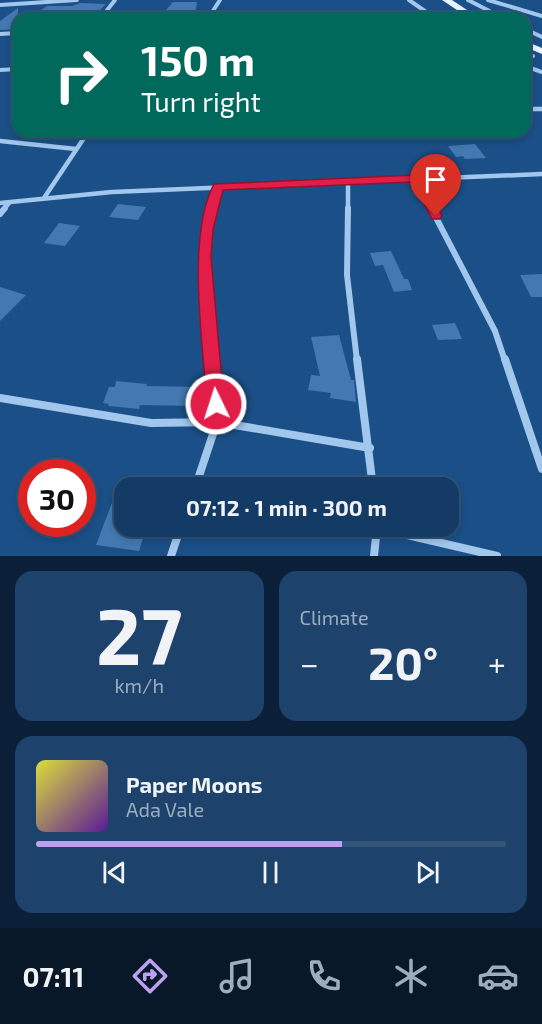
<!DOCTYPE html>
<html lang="en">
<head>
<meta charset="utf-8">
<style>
	:root { --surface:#143b65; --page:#1d426b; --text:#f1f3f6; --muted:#9dadbf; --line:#335579; --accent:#bca0f2 }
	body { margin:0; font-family:"Exo 2",sans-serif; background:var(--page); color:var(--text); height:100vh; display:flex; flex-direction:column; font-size:22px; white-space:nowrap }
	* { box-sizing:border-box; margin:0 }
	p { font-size:20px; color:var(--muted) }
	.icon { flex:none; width:33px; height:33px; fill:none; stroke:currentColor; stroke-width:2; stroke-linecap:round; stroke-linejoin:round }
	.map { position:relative; height:556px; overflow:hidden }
	.sheet { display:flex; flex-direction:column; gap:15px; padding:15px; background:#0b2038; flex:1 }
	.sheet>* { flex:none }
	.banner { position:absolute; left:12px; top:12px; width:519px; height:126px; border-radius:18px; box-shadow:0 3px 9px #0003,0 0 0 2px var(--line); background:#00695c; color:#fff; overflow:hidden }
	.speed { position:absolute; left:18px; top:459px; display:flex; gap:12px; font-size:30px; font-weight:700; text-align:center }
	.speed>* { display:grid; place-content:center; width:78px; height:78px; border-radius:50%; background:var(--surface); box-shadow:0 3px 9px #0003,0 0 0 2px var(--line); line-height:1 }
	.speed .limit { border:9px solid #d22; background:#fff; color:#111 }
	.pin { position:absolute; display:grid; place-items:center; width:51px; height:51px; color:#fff; margin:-62px -26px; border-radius:50% 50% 50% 0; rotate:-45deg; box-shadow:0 0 6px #0007 }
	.pin .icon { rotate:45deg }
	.me { position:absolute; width:66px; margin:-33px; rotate:356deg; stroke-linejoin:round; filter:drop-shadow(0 0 4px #0008) }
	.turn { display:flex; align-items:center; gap:21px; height:126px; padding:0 30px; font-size:27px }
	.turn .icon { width:78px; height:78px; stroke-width:2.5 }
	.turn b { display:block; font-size:42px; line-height:51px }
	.big { font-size:45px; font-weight:700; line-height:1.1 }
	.sheet .card { flex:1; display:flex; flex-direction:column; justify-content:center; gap:9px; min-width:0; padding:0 21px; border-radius:18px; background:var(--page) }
	.sheet .dial { align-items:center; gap:0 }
	.dial b { font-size:78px; line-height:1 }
	.song { display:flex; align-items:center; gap:18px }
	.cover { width:72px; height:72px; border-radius:9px; background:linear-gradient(135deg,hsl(60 70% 55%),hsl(270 70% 35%)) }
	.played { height:6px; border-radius:3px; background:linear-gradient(90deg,var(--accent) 65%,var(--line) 65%) }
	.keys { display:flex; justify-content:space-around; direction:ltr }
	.heat { display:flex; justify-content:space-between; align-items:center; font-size:33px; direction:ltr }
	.sheet .tiles { flex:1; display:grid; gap:15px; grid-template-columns:1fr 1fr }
	.card:last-child { grid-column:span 2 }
	.trip { position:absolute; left:114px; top:477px; width:345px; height:60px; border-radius:18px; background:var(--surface); box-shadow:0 3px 9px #0003,0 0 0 2px var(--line); font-weight:700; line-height:60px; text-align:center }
	.dock { display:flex; height:96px; justify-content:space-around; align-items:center; background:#081828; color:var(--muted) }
	.dock .icon { width:42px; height:42px }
	.dock .selected { color:var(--accent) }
	.dock b { font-size:27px; color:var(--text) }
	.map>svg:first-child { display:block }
	.building { fill:#4379b0 }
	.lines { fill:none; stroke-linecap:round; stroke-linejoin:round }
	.minor-far3 { stroke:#a2c7ec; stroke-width:4 }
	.minor-far2 { stroke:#a2c7ec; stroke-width:4.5 }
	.minor-far1 { stroke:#a2c7ec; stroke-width:6 }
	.minor { stroke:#a2c7ec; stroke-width:8 }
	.primary { fill:#e7f2ff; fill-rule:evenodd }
	.route { fill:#e11d48; stroke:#92132f; stroke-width:1.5 }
</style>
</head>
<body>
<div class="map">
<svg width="542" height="556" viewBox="0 0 542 556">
	<rect width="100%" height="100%" fill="#1b4f87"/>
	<path class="building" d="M173 2H197L195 16 159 18Z
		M80 3 106 4 92 18H29L47 6H72Z
		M18 8V29L0 30V21Z
		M475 144 486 158 465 159 463 156 456 157 448 146Z
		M118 204 146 207 138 220 109 217Z
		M59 223 80 226 65 246 44 243Z
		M391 251 404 279H408L412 290 394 292 383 265 375 266 370 253Z
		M542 274V297H531L520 275Z
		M0 287 26 295 0 321Z
		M455 323 462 339 438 340 432 325Z
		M339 335 351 380H354L356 402 330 398 331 393 308 390 311 375 320 376 311 337Z
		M116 381 147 384 146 386 199 387 197 406 140 405 139 409 108 406 109 404 103 403 109 387H115Z
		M113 500 124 501V526H147L139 551 96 545Z"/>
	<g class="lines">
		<path class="minor-far3" d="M409 0 435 18
			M468 0 503 18
			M488 0 542 16
			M0 5 77 0
			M209 16 427 13
			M209 17 220 0
			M101 18 115 0
			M525 29 542 37
			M0 34 18 33
			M525 57 533 56
			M525 66 542 72
			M0 70 18 69"/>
		<path class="minor-far2" d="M525 109H542
			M0 141 76 149
			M416 178 432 209
			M44 198 88 132
			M0 203 112 192 542 174
			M4 209 9 203
			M212 209 218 187
			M348 209V181"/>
		<path class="minor-far1" d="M348 208 347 275 357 361
			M431 208 495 331 505 361
			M0 214 5 208
			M212 361C208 310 198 257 212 208"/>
		<path class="minor" d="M357 359 373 488
			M505 359 542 469
			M0 398 151 423 217 422 370 448
			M195 488 217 422 212 359
			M377 528 497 556
			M171 556 181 526
			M374 556 377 527"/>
		<path class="primary" d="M442 0H452L479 18H469Z
			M525 41 542 48V54L525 47Z"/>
	</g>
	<path class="route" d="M416 175 422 178 442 216 440 219H432L413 182 223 190 213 230 211 257 224 404 221 408 216 410 210 408 207 404C203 344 186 237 214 184Z"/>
</svg>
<div class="speed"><div class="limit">30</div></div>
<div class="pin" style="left:436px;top:216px;background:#d93025"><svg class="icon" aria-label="arrive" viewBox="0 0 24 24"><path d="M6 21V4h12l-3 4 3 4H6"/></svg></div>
<svg class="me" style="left:216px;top:404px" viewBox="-20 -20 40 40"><circle r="17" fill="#e11d48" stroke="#fff" stroke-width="3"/><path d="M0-11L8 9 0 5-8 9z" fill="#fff"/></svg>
<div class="trip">07:12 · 1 min · 300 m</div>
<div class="banner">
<div class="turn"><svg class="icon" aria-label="right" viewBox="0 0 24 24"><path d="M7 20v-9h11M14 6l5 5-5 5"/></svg><div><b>150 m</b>Turn right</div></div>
</div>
</div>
<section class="sheet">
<div class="tiles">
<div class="card dial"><b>27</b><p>km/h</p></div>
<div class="card"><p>Climate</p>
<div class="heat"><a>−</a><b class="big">20°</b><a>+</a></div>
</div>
<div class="card">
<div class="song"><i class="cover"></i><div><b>Paper Moons</b><p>Ada Vale</p></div></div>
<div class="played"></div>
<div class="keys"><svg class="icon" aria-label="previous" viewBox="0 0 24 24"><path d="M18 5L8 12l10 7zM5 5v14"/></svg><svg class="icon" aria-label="pause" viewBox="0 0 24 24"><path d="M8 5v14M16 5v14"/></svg><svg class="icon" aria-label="next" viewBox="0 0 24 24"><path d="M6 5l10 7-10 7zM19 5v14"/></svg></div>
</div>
</div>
</section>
<nav class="dock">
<b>07:11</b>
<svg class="icon selected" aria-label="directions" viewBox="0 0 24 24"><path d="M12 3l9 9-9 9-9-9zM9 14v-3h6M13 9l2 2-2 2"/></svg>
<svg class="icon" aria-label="music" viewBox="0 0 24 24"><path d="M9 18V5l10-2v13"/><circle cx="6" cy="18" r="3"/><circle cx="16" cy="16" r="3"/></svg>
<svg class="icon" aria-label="phone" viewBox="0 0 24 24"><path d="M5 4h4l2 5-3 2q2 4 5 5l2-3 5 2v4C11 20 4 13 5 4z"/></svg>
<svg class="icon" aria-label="climate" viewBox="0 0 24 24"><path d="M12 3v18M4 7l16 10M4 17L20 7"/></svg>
<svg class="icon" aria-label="car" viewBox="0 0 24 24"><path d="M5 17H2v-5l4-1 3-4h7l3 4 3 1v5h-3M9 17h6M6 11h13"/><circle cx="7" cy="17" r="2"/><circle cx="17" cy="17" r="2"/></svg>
</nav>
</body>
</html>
